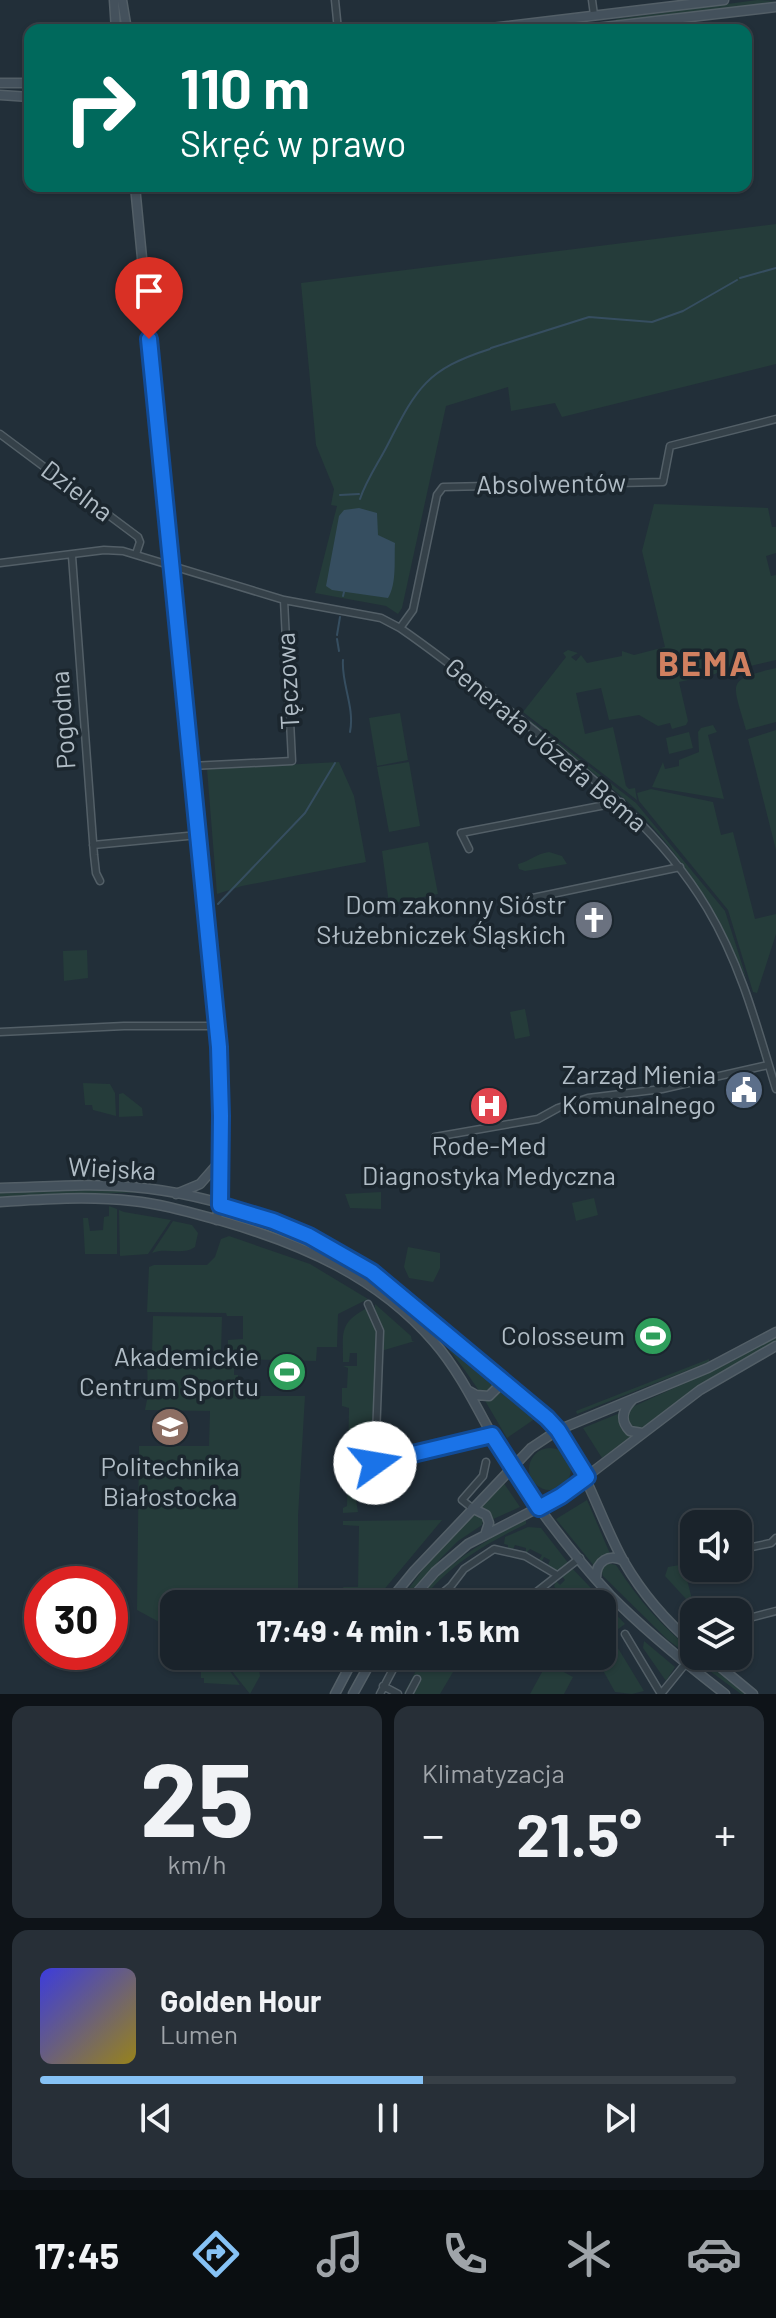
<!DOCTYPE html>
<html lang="pl">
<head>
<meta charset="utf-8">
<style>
	:root { --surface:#1a232b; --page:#272f37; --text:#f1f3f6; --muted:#9fa4a9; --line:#384047; --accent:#86c2f5 }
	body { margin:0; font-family:Barlow,sans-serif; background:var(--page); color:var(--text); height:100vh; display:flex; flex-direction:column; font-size:30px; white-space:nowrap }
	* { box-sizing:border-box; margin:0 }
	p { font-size:26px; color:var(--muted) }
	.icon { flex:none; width:44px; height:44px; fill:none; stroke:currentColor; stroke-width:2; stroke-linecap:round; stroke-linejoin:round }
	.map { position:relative; height:1694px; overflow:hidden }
	.details { display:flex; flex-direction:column; gap:12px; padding:12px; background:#0e1318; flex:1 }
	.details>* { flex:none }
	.hud { position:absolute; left:24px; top:24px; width:728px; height:168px; border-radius:16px; box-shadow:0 2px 6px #0004,0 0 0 2px var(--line); background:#00695c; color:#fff; overflow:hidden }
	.buttons { position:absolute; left:680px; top:1510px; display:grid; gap:16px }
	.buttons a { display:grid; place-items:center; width:72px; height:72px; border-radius:16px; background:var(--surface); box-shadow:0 2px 6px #0004,0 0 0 2px var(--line); font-size:40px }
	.speed { position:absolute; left:24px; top:1566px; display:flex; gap:16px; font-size:40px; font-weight:700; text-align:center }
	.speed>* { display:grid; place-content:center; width:104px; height:104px; border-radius:50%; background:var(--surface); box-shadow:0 2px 6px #0004,0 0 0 2px var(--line); line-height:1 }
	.speed .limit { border:12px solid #d22; background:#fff; color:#111 }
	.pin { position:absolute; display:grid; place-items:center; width:68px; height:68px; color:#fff; margin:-82px -34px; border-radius:50% 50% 50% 0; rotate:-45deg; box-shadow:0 0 8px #0007 }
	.pin .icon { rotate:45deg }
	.me { position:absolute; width:88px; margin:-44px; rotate:77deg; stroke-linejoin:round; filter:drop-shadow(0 0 6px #0008) }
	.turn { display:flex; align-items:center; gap:28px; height:168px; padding:0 24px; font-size:36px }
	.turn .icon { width:104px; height:104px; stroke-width:2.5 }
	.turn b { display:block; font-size:56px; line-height:68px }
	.big { font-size:60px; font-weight:700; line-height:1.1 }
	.details .widget { flex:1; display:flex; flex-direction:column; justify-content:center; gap:12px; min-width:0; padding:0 28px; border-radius:16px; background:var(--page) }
	.details .dial { align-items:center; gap:0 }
	.dial b { font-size:104px; line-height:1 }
	.song { display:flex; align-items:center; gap:24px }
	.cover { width:96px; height:96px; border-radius:12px; background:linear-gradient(135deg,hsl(240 70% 55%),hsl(50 70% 35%)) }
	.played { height:8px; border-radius:4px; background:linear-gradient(90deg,var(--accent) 55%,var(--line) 55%) }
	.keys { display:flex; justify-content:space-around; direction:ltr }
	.heat { display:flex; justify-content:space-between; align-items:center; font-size:44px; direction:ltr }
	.details .tiles { flex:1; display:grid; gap:12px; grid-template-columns:1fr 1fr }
	.widget:last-child { grid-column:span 2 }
	.trip { position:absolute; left:160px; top:1590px; width:456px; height:80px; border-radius:16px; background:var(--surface); box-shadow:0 2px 6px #0004,0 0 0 2px var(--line); font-weight:700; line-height:80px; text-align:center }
	.dock { display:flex; height:128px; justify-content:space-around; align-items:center; background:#0a0e11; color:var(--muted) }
	.dock .icon { width:56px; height:56px }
	.dock .active { color:var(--accent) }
	.dock b { font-size:36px; color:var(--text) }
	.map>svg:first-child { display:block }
	.green { fill:#253c3a }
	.water { fill:#364e60 }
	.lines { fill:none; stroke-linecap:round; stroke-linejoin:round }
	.stream { stroke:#364e60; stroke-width:2 }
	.street-casing { stroke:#535f67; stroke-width:9 }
	.secondary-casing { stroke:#535f67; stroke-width:11 }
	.street { stroke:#354149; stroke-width:6 }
	.secondary { stroke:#44515c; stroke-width:8 }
	.route-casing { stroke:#114b97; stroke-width:20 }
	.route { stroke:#1a73e8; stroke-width:14 }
	.labels { text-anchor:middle; stroke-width:7; stroke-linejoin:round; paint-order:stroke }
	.street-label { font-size:26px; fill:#b0bcc5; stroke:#1b262e }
	.poi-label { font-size:26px; fill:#b0bcc5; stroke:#1b262e; text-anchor:end }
	.district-label { font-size:34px; font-weight:bold; letter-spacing:2px; fill:#d18060; stroke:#1b262e }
</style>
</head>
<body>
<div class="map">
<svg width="776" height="1694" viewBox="0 0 776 1694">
	<rect width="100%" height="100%" fill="#222f39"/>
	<path class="green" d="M757 0 776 1 716 11 617 23 616 19Z
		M776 224V364L562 417 555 403 511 411 508 387 446 406 402 608 398 614 386 606 315 593 337 506 331 505 334 489 316 445 301 283Z
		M654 504 768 508 772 527H776V553L766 556 771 576 776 575V660L734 670 726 668 715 674 679 682 688 721 686 725 672 729 670 723 658 726 639 715 609 720 601 688 576 693 585 734 613 727 626 786 629 789 635 788 637 800 523 712 566 657 563 653 568 650 578 653 571 657 576 661 581 655 587 663 622 656V651L634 655 665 647 642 551Z
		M776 668V722L746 730C733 682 724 680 776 668Z
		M400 713 408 760 377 766 369 718Z
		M526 717 636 803 725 911 747 980C717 914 682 853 629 803 596 773 558 748 526 717Z
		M713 725 717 732 708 735 724 799 652 787 663 762 665 769 679 766V760L699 752 698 732 701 728Z
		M776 730V850L748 739Z
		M689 732 693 748 669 754 666 738Z
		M339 762 354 796 366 862 242 886 217 894 207 769Z
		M409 762 420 826 389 832 377 767Z
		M651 789 713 802 721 835 733 832 755 919 776 914V934L757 993 753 992 728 910 639 801 637 793Z
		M428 842 438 894 389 904 382 851Z
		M549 852 562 856 567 864 525 871 519 869 518 864C530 861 535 854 549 852Z
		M87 950 88 978 64 981 63 951Z
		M525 1009 530 1036 515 1039 510 1012Z
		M83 1083 110 1084 115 1093 116 1116 93 1110 92 1105H85Z
		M123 1093 142 1108 143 1116 119 1117V1094Z
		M99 1188 146 1192 0 1197V1192Z
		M381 1192V1209L350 1208 345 1194Z
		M594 1198 598 1215 576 1221 572 1203Z
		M109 1206 117 1209V1254H85L83 1218H88L90 1231 103 1230 104 1217 109 1216Z
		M119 1210 124 1212 171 1220 148 1254 120 1256Z
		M239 1219C265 1227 292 1234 316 1244 381 1270 442 1333 495 1378L494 1387 487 1392 479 1391C419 1296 339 1252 235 1220Z
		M173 1221 192 1225 198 1233 195 1247C182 1256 166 1247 152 1253Z
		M229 1236 310 1264 368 1299 338 1314 337 1347H317L316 1361 234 1359V1355L228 1354V1340L243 1339V1316H227L226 1313 147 1312 149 1267 154 1265H207L215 1257 221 1239Z
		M408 1247 440 1253V1268L433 1282 409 1278 404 1267Z
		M375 1304 411 1336 412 1341H415L381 1351C381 1338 374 1310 375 1304Z
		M367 1308 377 1328 378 1338 370 1447 371 1467 356 1470 362 1499 356 1500 358 1512 343 1513V1508L347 1506 349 1408 342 1406V1388H347L348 1368 343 1366H357V1353H350L349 1362H343C343 1332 339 1323 367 1308Z
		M153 1316 222 1317 221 1353H152Z
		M776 1336V1341L699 1385 641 1429 629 1424 626 1418 628 1409 731 1362Z
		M153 1358H227V1365H234V1375H238L239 1396H305L298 1516V1601L293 1604H174V1630L137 1610 139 1446H209L210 1411 145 1410 148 1395 147 1360H152Z
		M709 1359V1362L577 1414 576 1411Z
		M502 1384 539 1416 507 1438 484 1399 500 1390Z
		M620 1413 621 1426 633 1435 602 1458 583 1428Z
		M529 1469a21 21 0 1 1 42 0a21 21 0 1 1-42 0Z
		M503 1482 520 1507 491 1520 488 1510 480 1506Z
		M587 1500 611 1556 595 1567 556 1519Z
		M475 1512 484 1518 482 1525 458 1541 442 1557 402 1604H397L433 1556Z
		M442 1520 372 1604H361L345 1595 343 1587H358L359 1526 343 1525V1521Z
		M526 1520V1524C485 1544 447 1566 419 1604H414C443 1565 483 1541 526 1520Z
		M528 1527 541 1528 569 1564 556 1571 548 1565 550 1560 544 1557 542 1561 539 1560 542 1555 530 1549 526 1553V1548L515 1545 512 1551 508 1549V1545L504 1544 505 1537Z
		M606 1563 616 1565C638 1599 662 1627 694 1652V1656H698L745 1694H741L668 1640 603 1576 601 1570Z
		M691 1563V1566L684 1568 692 1599 697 1598 698 1602 708 1605 721 1603 725 1606 726 1612H698L665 1576 668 1567Z
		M571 1567 625 1624 610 1635 644 1691 632 1694 615 1692 595 1656H602V1604H565L554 1586 556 1581 560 1585 565 1580 562 1576Z
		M644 1641 675 1667 666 1681 643 1648Z
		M220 1656H263L259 1665 263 1668 259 1670 260 1676 250 1694Z
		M424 1656 453 1672 440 1694H407L404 1693Z
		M201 1657 221 1659 240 1685 204 1683V1678H201Z
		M547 1663 573 1677 564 1694H530Z"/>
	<path class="water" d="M359 508 377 513 378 535 395 543C394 559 397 584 388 598L332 590 326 586 339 516 344 510Z"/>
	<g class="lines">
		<path class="stream" d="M740 278 776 268
			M491 348 589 317 652 322 683 311 737 280
			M340 495 359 494
			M360 499C366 481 377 465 386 448 416 390 424 370 490 349
			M343 596 344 592
			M337 635 340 617
			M337 639 339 651
			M343 660C341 683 355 707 350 732
			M218 904 305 813 335 763"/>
		<defs>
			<path id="street" d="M335 0 338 30
				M592 0 594 15
				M0 434 138 537 140 542 136 554
				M72 556 94 855 96 873 100 881
				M0 563 104 550 123 551 284 600 381 618 400 628C445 659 487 693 530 727 597 781 662 833 707 908 741 965 757 1026 776 1089
				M400 628 413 610 437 495 443 487 663 482 670 446 776 419
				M191 766 292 761 284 600
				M93 845 198 835
				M469 849 461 833 621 802
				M528 899 680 867
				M0 1032 124 1026H217
				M435 1137 538 1119 558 1108 588 1098 662 1089 768 1065
				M368 1304 380 1331 375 1463
				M338 1458 375 1463 492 1435
				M472 1508 462 1500 483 1476 486 1462
				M738 1550 771 1543 776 1538
				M693 1559H694
				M429 1604 451 1586 464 1569 494 1549 525 1556 557 1575
				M521 1604 580 1558
				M738 1621 776 1611
				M625 1634 661 1694
				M383 1686 398 1694
				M380 1694 400 1656
				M409 1694 417 1679
				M661 1694 686 1663"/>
			<path id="secondary" d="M114 0 116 30
				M122 0 127 30
				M474 30 724 0
				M579 30 776 7
				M0 83H30
				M0 95 30 97
				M135 186 219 1047 221 1185 217 1220
				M0 1188C44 1187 89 1183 133 1187 213 1194 305 1226 371 1271 402 1293 431 1319 460 1344 488 1367 539 1403 559 1432 589 1475 600 1519 624 1562 642 1593 667 1622 694 1645
				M176 1194 200 1184 221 1160
				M0 1202C44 1199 89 1196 133 1201 163 1204 192 1213 222 1221 302 1244 378 1277 434 1342 466 1379 484 1425 510 1466 539 1510 574 1556 610 1595 645 1631 685 1663 725 1694
				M469 1391 476 1395 489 1396 497 1388 498 1375
				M633 1399C623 1409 619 1420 630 1431L642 1433
				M472 1508 486 1515 489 1523 486 1532
				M596 1578C596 1561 609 1553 624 1561
				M387 1604 414 1571 531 1448 558 1430 708 1368 776 1332
				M407 1604 435 1572 468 1544 561 1496 700 1390 776 1346
				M707 1656 753 1694
				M335 1694 355 1656
				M353 1694 374 1656"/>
		</defs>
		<use href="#street" class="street-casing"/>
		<use href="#secondary" class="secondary-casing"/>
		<use href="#street" class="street"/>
		<use href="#secondary" class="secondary"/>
	</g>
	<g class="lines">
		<defs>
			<path id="route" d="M149 339 219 1047 221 1116 220 1205 273 1221 309 1236 372 1272 547 1418 558 1430 587 1477 561 1496 539 1508 492 1435 375 1463"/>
		</defs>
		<use href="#route" class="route-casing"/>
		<use href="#route" class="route"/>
	</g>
	<defs>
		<symbol id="church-disc" viewBox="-11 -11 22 22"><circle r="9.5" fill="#6b7280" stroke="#1b262e"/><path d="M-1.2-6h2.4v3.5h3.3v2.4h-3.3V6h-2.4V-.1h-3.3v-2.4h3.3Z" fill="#fff"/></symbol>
		<symbol id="civic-disc" viewBox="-11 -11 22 22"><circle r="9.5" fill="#5c6f8a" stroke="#1b262e"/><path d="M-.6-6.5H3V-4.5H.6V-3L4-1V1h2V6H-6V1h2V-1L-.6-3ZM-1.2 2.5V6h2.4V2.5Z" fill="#fff"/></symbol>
		<symbol id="hospital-disc" viewBox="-11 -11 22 22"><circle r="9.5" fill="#e0444e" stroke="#1b262e"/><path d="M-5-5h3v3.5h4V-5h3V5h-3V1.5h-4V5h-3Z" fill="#fff"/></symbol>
		<symbol id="stadium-disc" viewBox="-11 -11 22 22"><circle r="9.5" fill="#2e9e5b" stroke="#1b262e"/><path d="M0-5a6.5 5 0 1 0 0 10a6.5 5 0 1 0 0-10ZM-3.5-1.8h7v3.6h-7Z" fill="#fff"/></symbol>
		<symbol id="university-disc" viewBox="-11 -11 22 22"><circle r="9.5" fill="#8d6e63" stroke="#1b262e"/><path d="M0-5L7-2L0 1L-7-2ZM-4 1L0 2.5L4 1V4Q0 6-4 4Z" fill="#fff"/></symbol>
	</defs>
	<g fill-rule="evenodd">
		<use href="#church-disc" x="572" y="898" width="44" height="44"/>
		<use href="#civic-disc" x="722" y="1068" width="44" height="44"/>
		<use href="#hospital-disc" x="467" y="1084" width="44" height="44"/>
		<use href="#stadium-disc" x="631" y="1314" width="44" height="44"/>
		<use href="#stadium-disc" x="265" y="1350" width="44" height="44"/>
		<use href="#university-disc" x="148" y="1405" width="44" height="44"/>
	</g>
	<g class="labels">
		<g class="street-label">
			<text transform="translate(551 484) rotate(-1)" y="9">Absolwentów</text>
			<text transform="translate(77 491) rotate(37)" y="9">Dzielna</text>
			<text transform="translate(288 681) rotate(-93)" y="9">Tęczowa</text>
			<text transform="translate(63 720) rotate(-94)" y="9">Pogodna</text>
			<text transform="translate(546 745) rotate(40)" y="9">Generała Józefa Bema</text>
			<text transform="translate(112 1169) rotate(3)" y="9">Wiejska</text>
		</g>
		<g class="poi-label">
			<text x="566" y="914">Dom zakonny Sióstr<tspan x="566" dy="30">Służebniczek Śląskich</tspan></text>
			<text x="716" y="1084">Zarząd Mienia<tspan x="716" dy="30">Komunalnego</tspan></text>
			<text x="489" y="1155" text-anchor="middle">Rode-Med<tspan x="489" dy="30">Diagnostyka Medyczna</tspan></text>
			<text x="625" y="1345">Colosseum</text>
			<text x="259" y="1366">Akademickie<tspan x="259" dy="30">Centrum Sportu</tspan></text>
			<text x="170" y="1476" text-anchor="middle">Politechnika<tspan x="170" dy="30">Białostocka</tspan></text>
		</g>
		<g class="district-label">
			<text x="706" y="676">BEMA</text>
		</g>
	</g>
</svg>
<div class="buttons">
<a><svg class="icon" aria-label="sound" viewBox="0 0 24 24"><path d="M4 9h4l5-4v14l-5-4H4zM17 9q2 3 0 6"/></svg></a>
<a><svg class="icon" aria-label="layers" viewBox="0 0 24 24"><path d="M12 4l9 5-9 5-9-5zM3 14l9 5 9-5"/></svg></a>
</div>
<div class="speed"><div class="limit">30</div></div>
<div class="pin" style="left:149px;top:339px;background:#d93025"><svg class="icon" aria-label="arrive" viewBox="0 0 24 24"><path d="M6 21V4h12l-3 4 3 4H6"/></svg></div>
<svg class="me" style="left:375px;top:1463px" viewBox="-20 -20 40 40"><circle r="19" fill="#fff"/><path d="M0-13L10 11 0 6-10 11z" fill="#1a73e8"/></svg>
<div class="trip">17:49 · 4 min · 1.5 km</div>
<div class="hud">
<div class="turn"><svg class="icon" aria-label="right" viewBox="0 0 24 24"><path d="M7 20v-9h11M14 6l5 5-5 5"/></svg><div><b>110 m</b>Skręć w prawo</div></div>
</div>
</div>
<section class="details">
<div class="tiles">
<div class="widget dial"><b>25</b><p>km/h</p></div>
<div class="widget"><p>Klimatyzacja</p>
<div class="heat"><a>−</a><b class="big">21.5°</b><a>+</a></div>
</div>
<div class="widget">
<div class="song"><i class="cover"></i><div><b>Golden Hour</b><p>Lumen</p></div></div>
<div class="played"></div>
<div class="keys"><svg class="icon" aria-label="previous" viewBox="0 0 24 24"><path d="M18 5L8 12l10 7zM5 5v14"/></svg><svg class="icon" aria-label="pause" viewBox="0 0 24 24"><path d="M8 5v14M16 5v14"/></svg><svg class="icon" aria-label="next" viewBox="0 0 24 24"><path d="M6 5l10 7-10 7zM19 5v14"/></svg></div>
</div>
</div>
</section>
<nav class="dock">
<b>17:45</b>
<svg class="icon active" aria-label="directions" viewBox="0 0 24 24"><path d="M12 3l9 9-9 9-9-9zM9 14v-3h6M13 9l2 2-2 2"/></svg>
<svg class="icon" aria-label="music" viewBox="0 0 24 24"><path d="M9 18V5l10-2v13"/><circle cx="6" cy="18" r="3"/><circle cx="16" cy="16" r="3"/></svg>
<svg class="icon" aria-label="phone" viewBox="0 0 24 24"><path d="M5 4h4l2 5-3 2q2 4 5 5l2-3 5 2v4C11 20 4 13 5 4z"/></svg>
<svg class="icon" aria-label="climate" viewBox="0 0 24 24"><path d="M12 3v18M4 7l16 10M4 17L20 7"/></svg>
<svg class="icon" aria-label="car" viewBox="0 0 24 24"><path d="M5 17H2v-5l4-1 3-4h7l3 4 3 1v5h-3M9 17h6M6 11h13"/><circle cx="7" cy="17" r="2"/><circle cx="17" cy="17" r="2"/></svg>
</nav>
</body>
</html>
